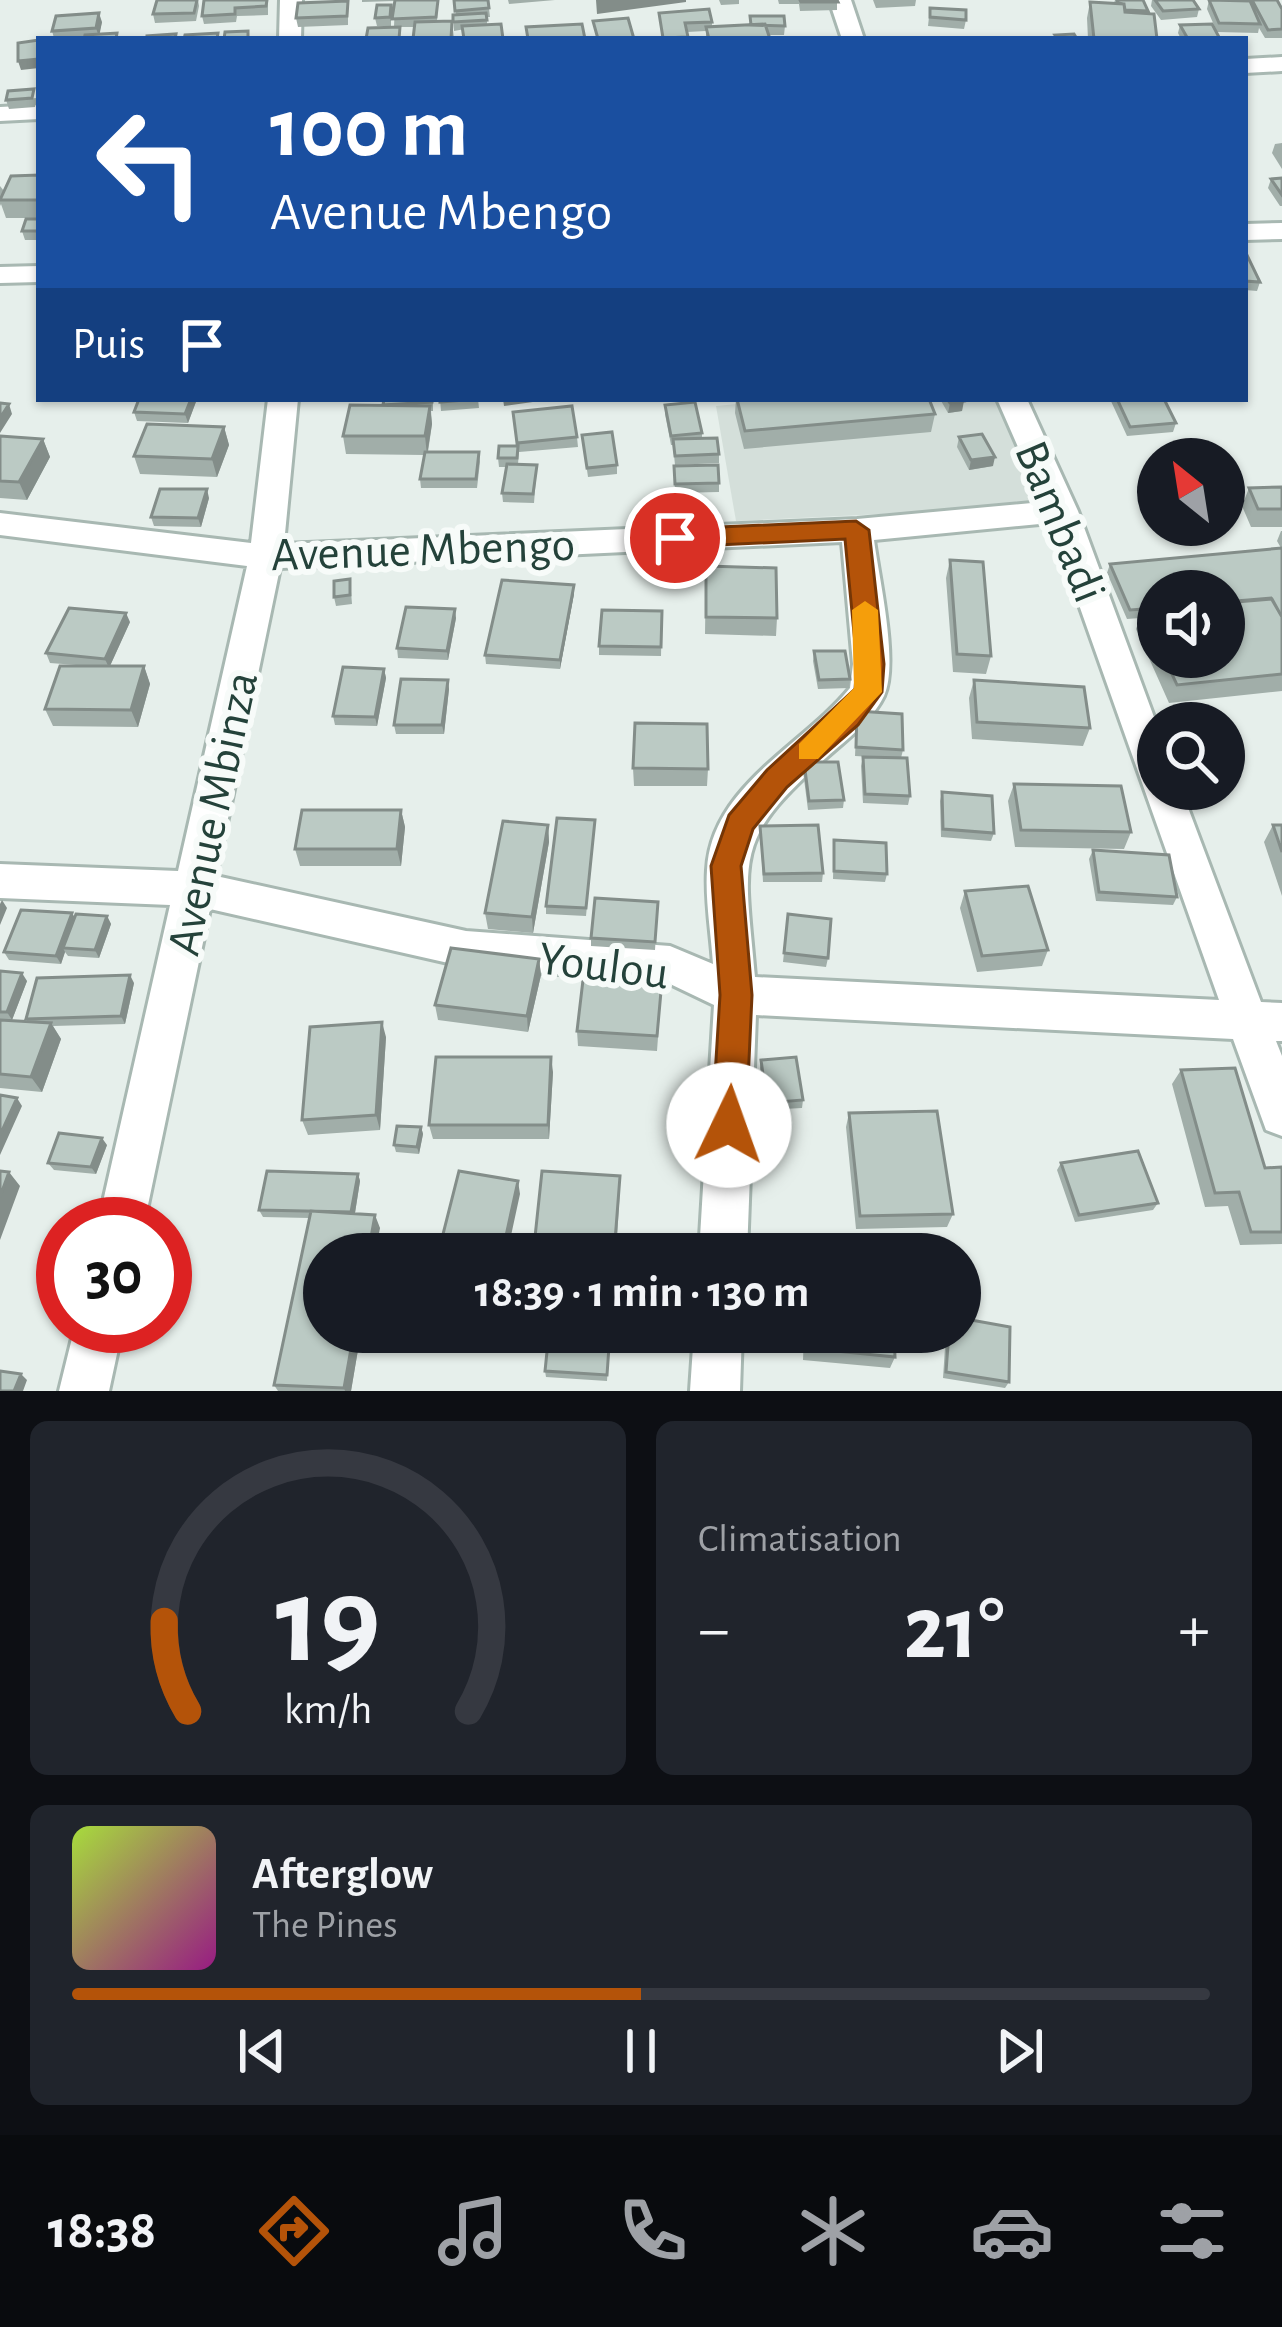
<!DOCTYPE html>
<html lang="fr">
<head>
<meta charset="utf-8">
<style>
	:root { --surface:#171b24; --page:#20242c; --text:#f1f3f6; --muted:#9ea1a6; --line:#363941; --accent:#b45309 }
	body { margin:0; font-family:"Alegreya Sans",sans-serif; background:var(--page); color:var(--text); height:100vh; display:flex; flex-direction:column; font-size:45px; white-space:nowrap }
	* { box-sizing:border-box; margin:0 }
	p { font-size:39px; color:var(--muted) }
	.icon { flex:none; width:66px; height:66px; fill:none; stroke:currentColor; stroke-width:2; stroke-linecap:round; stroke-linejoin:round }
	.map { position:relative; height:1391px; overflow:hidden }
	.drawer { display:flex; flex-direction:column; gap:30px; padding:30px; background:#0d0f14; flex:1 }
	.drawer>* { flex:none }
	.guide { position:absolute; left:36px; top:36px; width:1212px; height:366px; border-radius:0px; box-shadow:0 3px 9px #0004; background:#1a4fa0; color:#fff; overflow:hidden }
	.needle { width:78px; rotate:330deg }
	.controls { position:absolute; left:1137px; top:438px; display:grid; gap:24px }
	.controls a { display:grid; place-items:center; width:108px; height:108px; border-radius:50%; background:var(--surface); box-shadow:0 3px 9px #0004; font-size:60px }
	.speed { position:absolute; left:36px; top:1197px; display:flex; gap:24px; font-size:60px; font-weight:700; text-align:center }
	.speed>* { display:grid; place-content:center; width:156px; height:156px; border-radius:50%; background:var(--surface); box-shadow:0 3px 9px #0004; line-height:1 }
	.speed .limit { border:18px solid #d22; background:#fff; color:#111 }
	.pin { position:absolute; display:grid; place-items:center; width:102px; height:102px; color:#fff; margin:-51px; border:6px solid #fff; border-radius:50%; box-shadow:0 3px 12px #0007 }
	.me { position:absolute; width:132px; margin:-66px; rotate:3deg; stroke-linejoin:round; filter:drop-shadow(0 0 9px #0008) }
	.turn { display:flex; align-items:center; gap:42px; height:252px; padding:0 36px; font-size:54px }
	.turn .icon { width:156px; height:156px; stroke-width:2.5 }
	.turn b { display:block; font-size:84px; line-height:102px }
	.then { display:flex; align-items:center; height:114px; padding:0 36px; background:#0003; gap:24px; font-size:45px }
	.big { font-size:90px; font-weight:600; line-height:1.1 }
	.drawer .tile { flex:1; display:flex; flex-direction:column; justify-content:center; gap:18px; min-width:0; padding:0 42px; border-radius:18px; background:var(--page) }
	.drawer .dial { align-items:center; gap:0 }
	.dial svg { height:312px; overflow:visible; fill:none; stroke:var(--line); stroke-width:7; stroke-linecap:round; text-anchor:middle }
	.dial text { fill:var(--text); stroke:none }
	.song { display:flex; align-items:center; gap:36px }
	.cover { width:144px; height:144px; border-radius:18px; background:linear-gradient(135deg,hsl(80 70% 55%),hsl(310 70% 35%)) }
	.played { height:12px; border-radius:6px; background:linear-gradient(90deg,var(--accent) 50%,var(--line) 50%) }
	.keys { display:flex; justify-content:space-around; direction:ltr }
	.heat { display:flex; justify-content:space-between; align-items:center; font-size:66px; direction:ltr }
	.drawer .tiles { flex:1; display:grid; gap:30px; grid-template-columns:1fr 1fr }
	.tile:last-child { grid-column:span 2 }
	.trip { position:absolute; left:303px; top:1233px; width:678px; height:120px; border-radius:60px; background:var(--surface); box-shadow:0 3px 9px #0004; font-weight:600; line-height:120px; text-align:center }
	.tab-bar { display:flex; height:192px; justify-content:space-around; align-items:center; background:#090b0e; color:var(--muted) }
	.tab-bar .icon { width:84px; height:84px }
	.tab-bar .on { color:var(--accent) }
	.tab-bar b { font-size:54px; color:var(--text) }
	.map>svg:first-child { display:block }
	.built { fill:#d4dfda }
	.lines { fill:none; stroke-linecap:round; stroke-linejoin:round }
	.minor-casing { stroke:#a8b8b2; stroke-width:6 }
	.minor { fill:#fff; fill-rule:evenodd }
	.wall { fill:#a1aea9; fill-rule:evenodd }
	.shaded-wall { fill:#838d89 }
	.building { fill:#bbcac4; stroke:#838d89; stroke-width:3 }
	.route { fill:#b45309; stroke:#753606; stroke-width:3 }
	.slow { fill:#f59e0b }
	.labels { text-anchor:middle; stroke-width:12; stroke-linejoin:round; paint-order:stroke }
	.street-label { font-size:48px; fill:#24423a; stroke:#f7fbf9 }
</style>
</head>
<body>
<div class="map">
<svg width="1282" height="1391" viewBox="0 0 1282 1391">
	<rect width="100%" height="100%" fill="#e6efeb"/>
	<path class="built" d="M790 399H1001L1048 506 736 521 716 406Z"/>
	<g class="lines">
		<defs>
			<path id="minor" d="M280 0H302L301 39H279Z
				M829 0H851L864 39H842Z
				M1282 57V71L1245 73V59Z
				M39 105V119L0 121V107Z
				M1282 223V239L1245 240V224Z
				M39 266V282L0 283V267Z
				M268 399H298L284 544 857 519 1042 502 997 399H1027L1078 511 1158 728V789H1181L1261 1002 1282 1003V1041H1276L1282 1056V1136L1266 1130 1233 1039 756 1015 747 1254H699L714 1005 666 982 466 967 210 909 144 1224H98L170 905 0 898V864L178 871 247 566 0 535V513L251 543ZM1050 523 1219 1000 755 977C745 858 731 841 827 757 847 739 872 721 884 696 899 663 879 578 874 540ZM842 542 853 664 850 688C804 745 711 786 707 870 705 900 711 933 713 964L670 946 466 931 216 876 280 568Z
				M75 1326H123L109 1391H59Z
				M694 1332H742L740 1391H690Z"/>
		</defs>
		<use href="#minor" class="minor-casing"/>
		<use href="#minor" class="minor"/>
	</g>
	<path class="wall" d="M157 0H198L199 6 196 21 155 23 153 14Z
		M204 0H268V15L237 16 236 22 204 24 202 16Z
		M362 0H438L437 21H452L454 39H413L414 27H394L395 1 362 2Z
		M454 0H488L490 17H487V25L454 31 453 15 456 14Z
		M508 0H555L509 4Z
		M719 0H739V4L721 5Z
		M778 0H837V10L800 11 799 4H779Z
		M873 0H916L915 6 876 8Z
		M1115 0H1143L1157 39H1088L1087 18 1090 2 1114 3Z
		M1152 0H1193L1199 9 1197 17 1161 20 1151 6Z
		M1209 0H1277L1282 9V38H1265L1259 28 1258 33 1217 32 1207 9Z
		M348 1V25L298 27 296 18Z
		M391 5V26H377L375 18Z
		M930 8 966 20 964 29 928 26Z
		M659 13 712 22V27L785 26 784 35H769L770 39H706V31L687 32 688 39H662Z
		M102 22 99 34 117 33 119 39H49L54 38 52 31Z
		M1180 25 1220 39H1181L1178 33Z
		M37 98 35 107 9 109 6 100Z
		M1282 143V169L1272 153 1275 144Z
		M39 175V218H6L1 204 0 206V186L4 191Z
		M1282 178V206H1280L1268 188 1271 179Z
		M39 219V240H25L22 231Z
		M1245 251 1260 282 1257 291 1245 290Z
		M139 399H197L188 423 137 421 134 412Z
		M384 399H433V411H431L432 424 428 452H479L480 462 477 488H421L420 479 424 455 346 454 343 436 383 405Z
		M440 399H478L479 408 441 411Z
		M736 399H929L935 414 931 432 744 449 735 413Z
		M940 399H963L962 411 948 413Z
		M1110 399H1164L1176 423 1173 432 1127 436Z
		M665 405 702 433V438L719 454V463L675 465 673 445H671L665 414Z
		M513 412 577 437 578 447 519 452 518 464 537 465 534 503 503 502 502 493 506 467H499L498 458 517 446Z
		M224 427 229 445 217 477 140 474 134 456Z
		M582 435 617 465V474L588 477Z
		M0 436 43 439 50 457 27 500 0 498Z
		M959 437 993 466 969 470 957 447Z
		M674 466 719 483V492L675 493Z
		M1282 487V527H1251L1242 506 1249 488Z
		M209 498 201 527 154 526 151 517Z
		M1281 531H1282V691L1169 703 1136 629 1140 618 1127 619 1107 573 1110 564 1281 548 1277 541ZM1158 591H1224V657H1158Z
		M950 560 991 656 986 674 953 672 946 578Z
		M706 566 777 618 776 636 705 634Z
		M350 579 352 604 336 606 334 597Z
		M574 585V594L560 669 486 664 485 655Z
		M662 611 661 656 599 655V646Z
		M456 618 448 660 398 658 397 648Z
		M130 622 110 666H144L150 684 138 727 53 726 45 709 89 666 50 663 46 653Z
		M814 651 850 679 849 688 818 689 813 661Z
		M384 669 386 678 377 726 335 725 333 716Z
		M974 680 1090 728 1083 746 972 739 969 698Z
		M449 689 444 734H396L394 725Z
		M857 711 903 750 901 758 910 796 908 805 863 803 861 766 863 757 891 758 855 756Z
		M804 762 844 800 843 808 808 810 803 771Z
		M633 768 708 769 707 786H634Z
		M1014 784 1131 832 1124 849 1015 847 1008 801Z
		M942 792 994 833 991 841 941 837 940 801Z
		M401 810 405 827 401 866H300L295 849Z
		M595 820 586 916 546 914V906Z
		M548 825 549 842 533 933 488 929 485 913Z
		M1273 825H1282V896L1264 842Z
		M760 826 823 873 822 882H763Z
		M834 840 887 874 885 882 833 879Z
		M1093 850 1177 897 1173 905 1096 901 1089 859Z
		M965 891 1048 950 1042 966 977 972 960 908Z
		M658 902 655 950 591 946V938Z
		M788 914 828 958 826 967 783 962Z
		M107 916 111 924 99 958 68 956 65 952 61 964 9 960 4 952 75 918Z
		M539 959 541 975 528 1032 438 1020 435 1005Z
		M663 969 657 1051 578 1046 577 1031Z
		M0 971 27 981 12 1020 28 1022 26 1019 134 983 125 1024 53 1026 61 1039 42 1092 0 1088Z
		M386 1037 380 1130 308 1135 302 1120Z
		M761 1060 803 1100 802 1108 766 1110 760 1068Z
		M1181 1070 1265 1168 1282 1167V1244L1240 1245 1228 1206 1205 1207 1172 1084Z
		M553 1072 549 1139H433L429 1125Z
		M849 1113 953 1214 947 1227 856 1229 846 1127Z
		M421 1127 423 1134 419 1154 396 1152 394 1145Z
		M107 1145 96 1174 54 1170 48 1163Z
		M1061 1163 1158 1203 1153 1210 1075 1222 1057 1170Z
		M358 1174 360 1181 355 1213 380 1228 324 1332H361L351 1391H278L274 1385 309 1218 263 1217 259 1210Z
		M620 1189 616 1254 537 1250 535 1237Z
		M610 1332 607 1381 546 1377 545 1371Z
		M804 1332H894L895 1357 890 1368 803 1360Z
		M946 1332H960L1009 1382 1005 1388 943 1378Z"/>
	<path class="shaded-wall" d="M596 0H686V2L597 14Z
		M99 13 102 22 99 37 96 28Z
		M39 59V68L21 70 18 61Z
		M191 399H197L188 423 185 414Z
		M503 399H546L547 400 504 406Z
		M964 401 962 411 948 413 950 403Z
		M9 404 12 414 0 433V418Z
		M430 406 432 424 427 455 425 436Z
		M224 427 229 445 217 477 212 459Z
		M43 439 50 457 27 500 19 482Z
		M995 457 993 466 969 470 971 460Z
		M207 489 209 498 201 527 198 518Z
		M574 585V594L560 669V660Z
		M455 609 456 618 448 660 447 651Z
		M126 613 130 622 109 668 105 659Z
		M144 666 150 684 138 727 131 710Z
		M384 669 386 678 377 726 375 717Z
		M448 680 449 689 444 734 442 725Z
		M401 810 405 827 401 866 397 849Z
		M548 825 549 842 533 933 532 917Z
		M2 900 7 908 0 925V904Z
		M72 913 77 921 63 948 65 952 61 964 56 956Z
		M107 916 111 924 99 958 95 950Z
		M539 959 541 975 528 1032 527 1016Z
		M22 973 27 981 12 1020 7 1012Z
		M130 975 134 983 125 1024 121 1016Z
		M382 1022 386 1037 380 1130 376 1115Z
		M51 1023 61 1039 42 1092 31 1077Z
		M551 1057 553 1072 549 1139 548 1125Z
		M17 1098 22 1106 0 1155V1135Z
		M421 1127 423 1134 419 1154 417 1147Z
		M102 1138 107 1145 96 1174 91 1167Z
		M9 1172 20 1186 0 1240V1197Z
		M358 1174 360 1181 354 1219 351 1212Z
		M518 1181 520 1194 507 1254H502Z
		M375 1215 380 1228 375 1254H368Z
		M354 1332H361L351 1391H345L344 1388Z
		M21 1374 27 1380 23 1391H14Z"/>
	<path class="building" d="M157 0H197L194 13 153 14Z
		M204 0H267L266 6 235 8V14L202 16Z
		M395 0H438L436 17 392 19Z
		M454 0H488L489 8 455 11Z
		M800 0H837L838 2H801Z
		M1117 0H1143L1148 11 1125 10 1124 4 1118 3Z
		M1155 0H1193L1199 9 1163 11Z
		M1209 0 1250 1 1260 24 1219 23Z
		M1252 0H1277L1282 9V29L1268 30Z
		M348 1 347 16 296 18 298 3Z
		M1090 2 1124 4 1125 12 1154 14 1157 39H1094Z
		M377 5H391L390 17 375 18Z
		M930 8 966 10V20L930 17Z
		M709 9 712 22 685 23 688 37 663 38 659 13Z
		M99 13 96 28 52 31 56 16Z
		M486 13 487 20 453 22V15Z
		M750 16H784L785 26 751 25Z
		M628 18 634 39H598L593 21Z
		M452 21 451 39H413L415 22Z
		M501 24 503 39H464L462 26Z
		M582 24 585 39H528L526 27Z
		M765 24 770 39H709L706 27Z
		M1212 24 1220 39H1188L1180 25Z
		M400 27 399 39H366L368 28Z
		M248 31V39H224L225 32Z
		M117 33 116 39H84L85 35Z
		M218 33 217 39H184L185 35Z
		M176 34 175 39H147V36Z
		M1074 34 1077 39H1058L1055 35Z
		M39 40V59L18 61V43Z
		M34 89 32 98 6 100 8 91Z
		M39 175V200H0L11 176Z
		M1282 178V195L1271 179Z
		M26 219H39V231H22Z
		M1245 251 1260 282 1245 281Z
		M139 399H191L185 414 134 412Z
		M384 399H432V402L383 405Z
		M440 399H476L440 402Z
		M737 399H929L935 414 745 431Z
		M947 399H963L964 401 950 403Z
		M1117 399H1164L1176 423 1130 427Z
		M695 402 702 433 671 436 665 405Z
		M0 403 9 404 0 418Z
		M350 405 430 406 425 436H343Z
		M572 406 577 437 517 443 513 412Z
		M147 424 224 427 212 459 134 456Z
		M612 432 617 465 587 468 582 435Z
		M982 434 995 457 971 460 959 437Z
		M0 436 43 439 19 482 0 481Z
		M717 438 719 454 675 456 673 439Z
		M499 446H518L517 458H498Z
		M425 452H479L476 479H420Z
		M507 464 537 465 533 494 502 493Z
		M718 465 719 483 675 484 674 466Z
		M1282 487V509H1258L1249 488Z
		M160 489H207L198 518 151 517Z
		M1282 548V617L1271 598 1224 602V591H1158V608L1130 610 1110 564Z
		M950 560 983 562 991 656 957 654Z
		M706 566 776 568 777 618 706 617Z
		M350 579V595L334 597V581Z
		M502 580 574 585 560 660 485 655Z
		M1272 599 1282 617V674L1177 685 1164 657H1224V603Z
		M406 607 455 609 447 651 397 648Z
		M69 608 126 613 105 659 46 653Z
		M602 610 662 611 661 647 599 646Z
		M1158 610V645L1143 612Z
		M814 651H845L850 679 819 680Z
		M60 666H144L131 710 45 709Z
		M343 667 384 669 375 717 333 716Z
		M401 679 448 680 442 725H394Z
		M974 680 1084 687 1090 728 977 722Z
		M857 711 902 714 903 750 856 747Z
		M635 723 707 724 708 769 633 768Z
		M863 757 907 758 910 796 865 794Z
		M804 762H838L844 800 809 801Z
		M1014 784 1121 786 1131 832 1021 830Z
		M942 792 992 796 994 833 943 829Z
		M302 810H401L397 849H295Z
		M557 818 595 820 586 908 546 906Z
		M503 821 548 825 532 917 485 913Z
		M818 825 823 873 764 874 760 826Z
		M1273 825H1282V852Z
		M834 840 886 843 887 874 834 871Z
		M1093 850 1169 855 1177 897 1099 892Z
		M1028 886 1048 950 982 956 965 891Z
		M595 898 658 902 655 942 591 938Z
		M21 910 72 913 56 956 4 952Z
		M76 914 107 916 95 950 63 948Z
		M788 914 831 919 828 958 784 953Z
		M451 948 539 959 527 1016 435 1005Z
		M585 963 663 969 657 1036 577 1031Z
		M0 971 22 973 7 1012H0Z
		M130 975 121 1016 26 1019 37 978Z
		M0 1020 51 1023 31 1077 0 1074Z
		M382 1022 376 1115 302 1120 310 1027Z
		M436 1057H551L548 1125H429Z
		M796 1057 803 1100 767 1103 761 1060Z
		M1235 1068 1265 1168 1282 1167V1232H1251L1239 1192 1215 1193 1181 1070Z
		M0 1095 17 1098 0 1135Z
		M937 1111 953 1214 860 1216 849 1113Z
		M397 1126 421 1127 417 1147 394 1145Z
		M59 1133 102 1138 91 1167 48 1163Z
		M1138 1151 1158 1203 1079 1215 1061 1163Z
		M0 1171 9 1172 0 1197Z
		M267 1171 358 1174 351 1212 259 1210Z
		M459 1171 518 1181 502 1254H438Z
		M542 1171 620 1176 615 1241 535 1237Z
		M311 1211 375 1215 368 1254H324V1332H354L344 1388 274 1385Z
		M960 1318 1010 1327 1009 1382 946 1372 949 1332H960Z
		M549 1332H610L607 1375 545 1371Z
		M807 1332H894L895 1357 806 1348Z
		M0 1371 21 1374 14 1391H0Z"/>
	<path class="route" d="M856 521 869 530 884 664 882 692 858 725 787 787 753 829 741 866 752 995 746 1125 741 1136 729 1141 717 1136 712 1125 720 995 711 866 729 815 767 770 855 689 857 664 845 539 675 547 663 538 675 529Z"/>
	<path class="slow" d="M865 601 878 610 882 692 818 759H799V744L854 688 852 610Z"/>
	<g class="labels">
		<g class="street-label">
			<text transform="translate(1062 521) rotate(68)" y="17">Bambadi</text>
			<text transform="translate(423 548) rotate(-2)" y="17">Avenue Mbengo</text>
			<text transform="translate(211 813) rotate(-78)" y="17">Avenue Mbinza</text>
			<text transform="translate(604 964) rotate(7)" y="17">Youlou</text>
		</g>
	</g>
</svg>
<div class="controls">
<a><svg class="needle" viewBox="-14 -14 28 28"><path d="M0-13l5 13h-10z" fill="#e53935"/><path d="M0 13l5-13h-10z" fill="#9ea1a6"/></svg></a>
<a><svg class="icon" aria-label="sound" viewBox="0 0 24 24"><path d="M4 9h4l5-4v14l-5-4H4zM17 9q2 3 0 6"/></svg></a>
<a><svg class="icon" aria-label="search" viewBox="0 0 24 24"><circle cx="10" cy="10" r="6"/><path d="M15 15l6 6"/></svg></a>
</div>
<div class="speed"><div class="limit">30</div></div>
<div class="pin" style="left:675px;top:538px;background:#d93025"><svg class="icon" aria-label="arrive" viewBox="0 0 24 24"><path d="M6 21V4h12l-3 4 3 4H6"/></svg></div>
<svg class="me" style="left:729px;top:1125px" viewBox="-20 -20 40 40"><circle r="19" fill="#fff"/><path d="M0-13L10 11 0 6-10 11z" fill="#b45309"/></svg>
<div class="trip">18:39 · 1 min · 130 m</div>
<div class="guide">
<div class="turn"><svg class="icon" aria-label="left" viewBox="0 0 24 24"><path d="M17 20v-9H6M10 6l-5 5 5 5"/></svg><div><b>100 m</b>Avenue Mbengo</div></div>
<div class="then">Puis<svg class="icon" aria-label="arrive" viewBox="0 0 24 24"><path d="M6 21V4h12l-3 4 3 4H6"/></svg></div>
</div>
</div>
<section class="drawer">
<div class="tiles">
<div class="tile dial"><svg viewBox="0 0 100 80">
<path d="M14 69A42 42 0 1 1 86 69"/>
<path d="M14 69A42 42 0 0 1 8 46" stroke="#b45309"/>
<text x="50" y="56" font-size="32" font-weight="700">19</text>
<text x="50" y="72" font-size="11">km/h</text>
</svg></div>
<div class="tile"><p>Climatisation</p>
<div class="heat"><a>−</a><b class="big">21°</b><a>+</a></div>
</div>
<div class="tile">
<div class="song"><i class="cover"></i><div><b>Afterglow</b><p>The Pines</p></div></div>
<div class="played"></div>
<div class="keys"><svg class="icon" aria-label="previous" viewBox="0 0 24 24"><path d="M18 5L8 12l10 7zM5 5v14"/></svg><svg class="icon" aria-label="pause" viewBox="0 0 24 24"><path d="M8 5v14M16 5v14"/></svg><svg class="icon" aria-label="next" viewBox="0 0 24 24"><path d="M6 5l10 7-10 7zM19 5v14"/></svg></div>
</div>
</div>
</section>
<nav class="tab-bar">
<b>18:38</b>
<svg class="icon on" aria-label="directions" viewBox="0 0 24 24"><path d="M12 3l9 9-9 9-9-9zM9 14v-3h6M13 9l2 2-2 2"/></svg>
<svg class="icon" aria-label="music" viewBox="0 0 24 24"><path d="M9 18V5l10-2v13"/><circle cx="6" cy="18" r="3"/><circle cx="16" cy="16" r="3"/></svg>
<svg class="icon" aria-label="phone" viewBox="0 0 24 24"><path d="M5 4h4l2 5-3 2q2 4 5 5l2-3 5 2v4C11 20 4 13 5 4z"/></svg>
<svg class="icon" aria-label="climate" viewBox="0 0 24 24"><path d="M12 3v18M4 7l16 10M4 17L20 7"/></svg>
<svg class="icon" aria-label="car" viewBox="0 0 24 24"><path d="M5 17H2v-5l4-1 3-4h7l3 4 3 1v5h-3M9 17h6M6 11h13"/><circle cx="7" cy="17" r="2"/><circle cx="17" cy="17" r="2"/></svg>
<svg class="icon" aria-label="filters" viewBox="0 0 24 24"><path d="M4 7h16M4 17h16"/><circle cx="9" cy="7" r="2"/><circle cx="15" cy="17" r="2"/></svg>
</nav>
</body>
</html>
